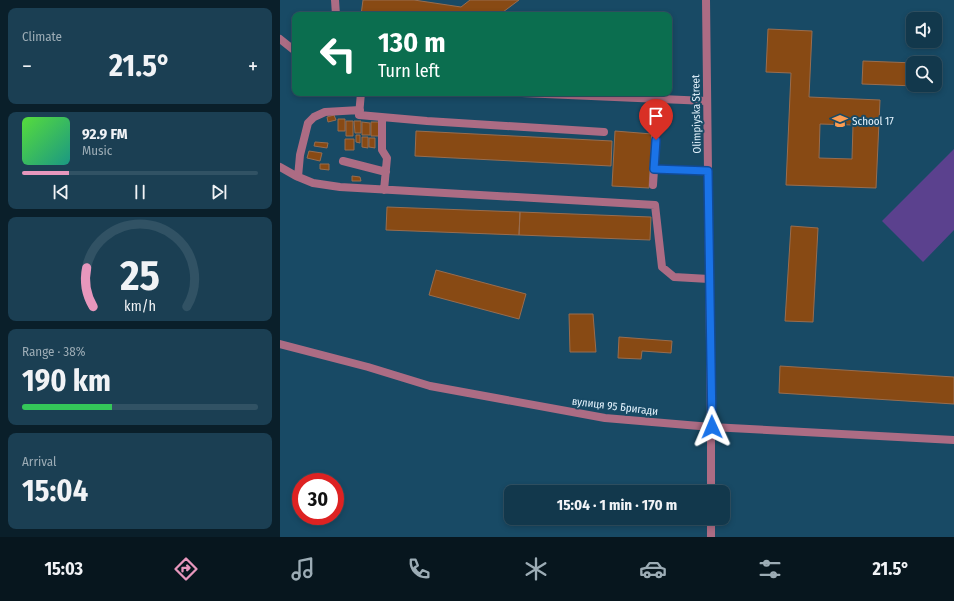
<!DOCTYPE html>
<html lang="en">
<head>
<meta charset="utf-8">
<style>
	:root { --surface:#12384c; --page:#1b3f53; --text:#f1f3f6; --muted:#9cacb5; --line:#315264; --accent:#e797bd }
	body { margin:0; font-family:"Fira Sans Condensed",sans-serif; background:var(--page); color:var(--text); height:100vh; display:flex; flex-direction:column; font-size:15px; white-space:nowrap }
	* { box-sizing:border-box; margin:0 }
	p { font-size:13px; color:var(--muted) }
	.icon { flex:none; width:22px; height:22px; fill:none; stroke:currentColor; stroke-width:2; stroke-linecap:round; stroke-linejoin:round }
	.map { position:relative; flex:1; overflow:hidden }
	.sheet { display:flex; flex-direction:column; gap:8px; padding:8px; background:#0a1f2a; width:280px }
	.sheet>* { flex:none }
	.top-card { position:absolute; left:12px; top:12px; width:380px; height:84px; border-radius:8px; box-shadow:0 2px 6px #0003,0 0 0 1px var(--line); background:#0b6e4f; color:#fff; overflow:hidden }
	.controls { position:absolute; left:626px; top:12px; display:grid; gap:8px }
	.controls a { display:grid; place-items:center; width:36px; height:36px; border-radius:8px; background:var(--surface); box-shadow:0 2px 6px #0003,0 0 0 1px var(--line); font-size:20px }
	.speed { position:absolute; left:12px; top:473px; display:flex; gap:8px; font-size:20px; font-weight:700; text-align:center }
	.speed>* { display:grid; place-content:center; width:52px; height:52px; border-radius:50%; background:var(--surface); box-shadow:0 2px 6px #0003,0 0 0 1px var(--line); line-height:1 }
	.speed .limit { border:6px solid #d22; background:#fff; color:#111 }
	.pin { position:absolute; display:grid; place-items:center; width:34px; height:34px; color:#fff; margin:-41px -17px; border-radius:50% 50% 50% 0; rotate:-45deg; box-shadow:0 0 4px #0007 }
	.pin .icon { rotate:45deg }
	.me { position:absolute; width:44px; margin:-22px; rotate:359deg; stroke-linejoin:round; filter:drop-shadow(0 0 3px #0008) }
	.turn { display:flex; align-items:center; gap:14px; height:84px; padding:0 20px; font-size:18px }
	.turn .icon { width:52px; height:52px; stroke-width:2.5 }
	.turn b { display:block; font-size:28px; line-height:34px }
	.big { font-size:30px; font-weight:700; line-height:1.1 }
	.sheet .tile { flex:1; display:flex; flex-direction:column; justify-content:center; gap:6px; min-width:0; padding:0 14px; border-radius:8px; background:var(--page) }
	.sheet .dial { align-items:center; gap:0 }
	.dial svg { height:104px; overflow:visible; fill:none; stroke:var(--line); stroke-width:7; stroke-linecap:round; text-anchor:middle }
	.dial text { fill:var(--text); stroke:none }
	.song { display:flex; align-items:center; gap:12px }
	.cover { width:48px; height:48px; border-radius:6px; background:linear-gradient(135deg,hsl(110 70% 55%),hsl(170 70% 35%)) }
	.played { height:4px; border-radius:2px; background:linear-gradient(90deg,var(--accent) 20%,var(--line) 20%) }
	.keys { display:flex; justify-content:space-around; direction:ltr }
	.heat { display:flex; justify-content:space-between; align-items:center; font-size:22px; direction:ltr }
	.charge { height:6px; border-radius:3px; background:linear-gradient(90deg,#34c759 38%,var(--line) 0) }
	.trip { position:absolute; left:224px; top:485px; width:226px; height:40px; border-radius:8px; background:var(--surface); box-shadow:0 2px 6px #0003,0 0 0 1px var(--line); font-weight:700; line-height:40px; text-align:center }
	.menu { display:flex; height:64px; justify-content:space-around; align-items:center; background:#07161e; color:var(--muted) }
	.menu .icon { width:28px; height:28px }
	.menu .on { color:var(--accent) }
	.menu b { font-size:18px; color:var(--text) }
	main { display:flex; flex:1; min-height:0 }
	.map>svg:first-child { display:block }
	.green { fill:#5b418e }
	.building { fill:#884a14; stroke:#986d4f; fill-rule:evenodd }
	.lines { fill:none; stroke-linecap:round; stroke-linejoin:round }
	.lane { stroke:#ac6c84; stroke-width:8 }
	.street { stroke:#ac6c84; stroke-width:8 }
	.route-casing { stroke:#114b97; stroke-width:10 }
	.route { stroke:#1a73e8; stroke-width:7 }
	.labels { text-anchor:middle; stroke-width:4; stroke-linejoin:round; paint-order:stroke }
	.street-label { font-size:11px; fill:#e5f4fe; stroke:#184a65 }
	.poi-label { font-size:11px; fill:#e5f4fe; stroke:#184a65; text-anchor:start }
</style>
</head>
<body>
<main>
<section class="sheet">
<div class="tile"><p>Climate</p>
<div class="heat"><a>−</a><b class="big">21.5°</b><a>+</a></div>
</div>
<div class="tile">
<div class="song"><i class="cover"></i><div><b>92.9 FM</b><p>Music</p></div></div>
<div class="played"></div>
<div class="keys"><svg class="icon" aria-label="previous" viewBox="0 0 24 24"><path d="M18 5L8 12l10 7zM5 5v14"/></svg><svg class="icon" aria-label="pause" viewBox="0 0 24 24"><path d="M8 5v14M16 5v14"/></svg><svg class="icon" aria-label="next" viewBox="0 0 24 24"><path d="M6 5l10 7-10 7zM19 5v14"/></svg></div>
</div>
<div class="tile dial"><svg viewBox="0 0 100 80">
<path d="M14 69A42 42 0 1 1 86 69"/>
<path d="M14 69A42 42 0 0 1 9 39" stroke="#e797bd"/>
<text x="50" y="56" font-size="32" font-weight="700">25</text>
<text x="50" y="72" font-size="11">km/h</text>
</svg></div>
<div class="tile"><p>Range · 38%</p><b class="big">190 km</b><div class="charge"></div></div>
<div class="tile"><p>Arrival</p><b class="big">15:04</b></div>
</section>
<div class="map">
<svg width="674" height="537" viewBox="0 0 674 537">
	<rect width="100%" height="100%" fill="#184a65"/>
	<path class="green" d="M674 149V230L643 262 602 221Z"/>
	<path class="building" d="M83 0H134L181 7 190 0H239L219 15H81Z
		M488 29 532 31 529 97 600 100 596 188 506 185 511 73 486 72ZM540 124 573 125 572 159 539 158Z
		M583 61 635 63H633V85H636V86L582 84Z
		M54 115 56 120 48 122 47 117Z
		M58 119H65V131H58Z
		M66 121H73V136H66Z
		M74 121H81V133H75Z
		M82 122 90 123V135H82Z
		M91 122H99V136H91Z
		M136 131 332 141 331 166 135 156Z
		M335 131 372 134 369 188 332 186Z
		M76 135H80V143L76 142Z
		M82 137H88V148L82 147Z
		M89 138H95V148L89 147Z
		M65 139H74V150H65Z
		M35 142 48 143 47 148 34 146Z
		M29 151 42 153 40 161 27 158Z
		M40 164H49V170L40 169Z
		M72 176 80 177 81 181H72Z
		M107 207 240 212 239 235 106 230Z
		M240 212 371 217 370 240 239 235Z
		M511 226 538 228 533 322 505 321Z
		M156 270 246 294 239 319 149 295Z
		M289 314H313L316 352H290Z
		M339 337 392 341 391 353 362 351 361 359 338 358Z
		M500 366 674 377V404L499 393Z"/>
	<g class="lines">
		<path class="lane" d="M55 0 56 15
			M0 39 15 51
			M81 93 79 115 147 121 324 132
			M242 93 427 101
			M102 117V150L107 158 104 190
			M63 161 106 172
			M0 167 16 176 33 183 60 187 375 205 382 267 394 277 429 279
			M374 169 428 171
			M18 177 20 155 28 123 34 117 45 112 80 110
			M373 185 376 141 374 125 380 100"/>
		<path class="street" d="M426 0 431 427V492
			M0 344 88 367 150 386 325 418 431 427 674 440
			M431 537V518"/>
	</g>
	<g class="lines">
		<defs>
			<path id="route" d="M376 140 374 169 428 171 432 427"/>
		</defs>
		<use href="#route" class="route-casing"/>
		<use href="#route" class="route"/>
	</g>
	<defs>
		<symbol id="school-bare" viewBox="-9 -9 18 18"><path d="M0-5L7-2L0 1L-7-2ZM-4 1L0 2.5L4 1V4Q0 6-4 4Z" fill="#fc9d53" stroke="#184a65" stroke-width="2.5" paint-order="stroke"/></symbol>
	</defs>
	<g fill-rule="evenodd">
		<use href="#school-bare" x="549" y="110" width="22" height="22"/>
	</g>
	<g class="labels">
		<g class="street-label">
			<text transform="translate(416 114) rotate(-91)" y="4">Olimpiyska Street</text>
			<text transform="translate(335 406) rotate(7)" y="4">вулиця 95 Бригади</text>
		</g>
		<g class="poi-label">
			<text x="572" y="125">School 17</text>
		</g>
	</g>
</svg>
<div class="controls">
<a><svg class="icon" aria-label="sound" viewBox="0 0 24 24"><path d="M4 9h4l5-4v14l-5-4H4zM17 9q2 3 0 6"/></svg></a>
<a><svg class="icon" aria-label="search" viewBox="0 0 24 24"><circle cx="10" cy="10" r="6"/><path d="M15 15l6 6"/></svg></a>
</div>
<div class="speed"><div class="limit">30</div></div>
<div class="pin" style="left:376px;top:140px;background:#d93025"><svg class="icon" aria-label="arrive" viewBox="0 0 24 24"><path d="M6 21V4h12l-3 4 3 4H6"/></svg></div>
<svg class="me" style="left:432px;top:427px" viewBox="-20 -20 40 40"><path d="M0-17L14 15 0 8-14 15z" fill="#1a73e8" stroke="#fff" stroke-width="4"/></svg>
<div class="trip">15:04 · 1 min · 170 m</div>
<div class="top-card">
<div class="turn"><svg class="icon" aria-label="left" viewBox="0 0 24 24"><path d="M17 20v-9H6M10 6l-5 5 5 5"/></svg><div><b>130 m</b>Turn left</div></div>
</div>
</div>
</main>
<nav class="menu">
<b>15:03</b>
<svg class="icon on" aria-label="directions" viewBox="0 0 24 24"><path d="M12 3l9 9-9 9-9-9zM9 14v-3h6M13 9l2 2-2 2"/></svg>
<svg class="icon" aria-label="music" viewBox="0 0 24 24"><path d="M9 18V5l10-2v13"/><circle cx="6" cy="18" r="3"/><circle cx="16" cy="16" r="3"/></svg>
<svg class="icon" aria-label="phone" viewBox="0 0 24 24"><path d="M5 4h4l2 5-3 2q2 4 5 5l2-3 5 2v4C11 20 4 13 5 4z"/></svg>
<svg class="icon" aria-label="climate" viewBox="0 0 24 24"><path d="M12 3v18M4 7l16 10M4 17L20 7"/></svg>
<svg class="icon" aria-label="car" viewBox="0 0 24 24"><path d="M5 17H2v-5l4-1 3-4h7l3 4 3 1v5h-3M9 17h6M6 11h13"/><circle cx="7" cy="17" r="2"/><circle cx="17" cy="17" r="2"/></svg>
<svg class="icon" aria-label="filters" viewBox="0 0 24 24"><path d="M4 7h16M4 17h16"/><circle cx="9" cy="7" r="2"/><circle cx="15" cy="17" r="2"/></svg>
<b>21.5°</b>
</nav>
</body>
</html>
